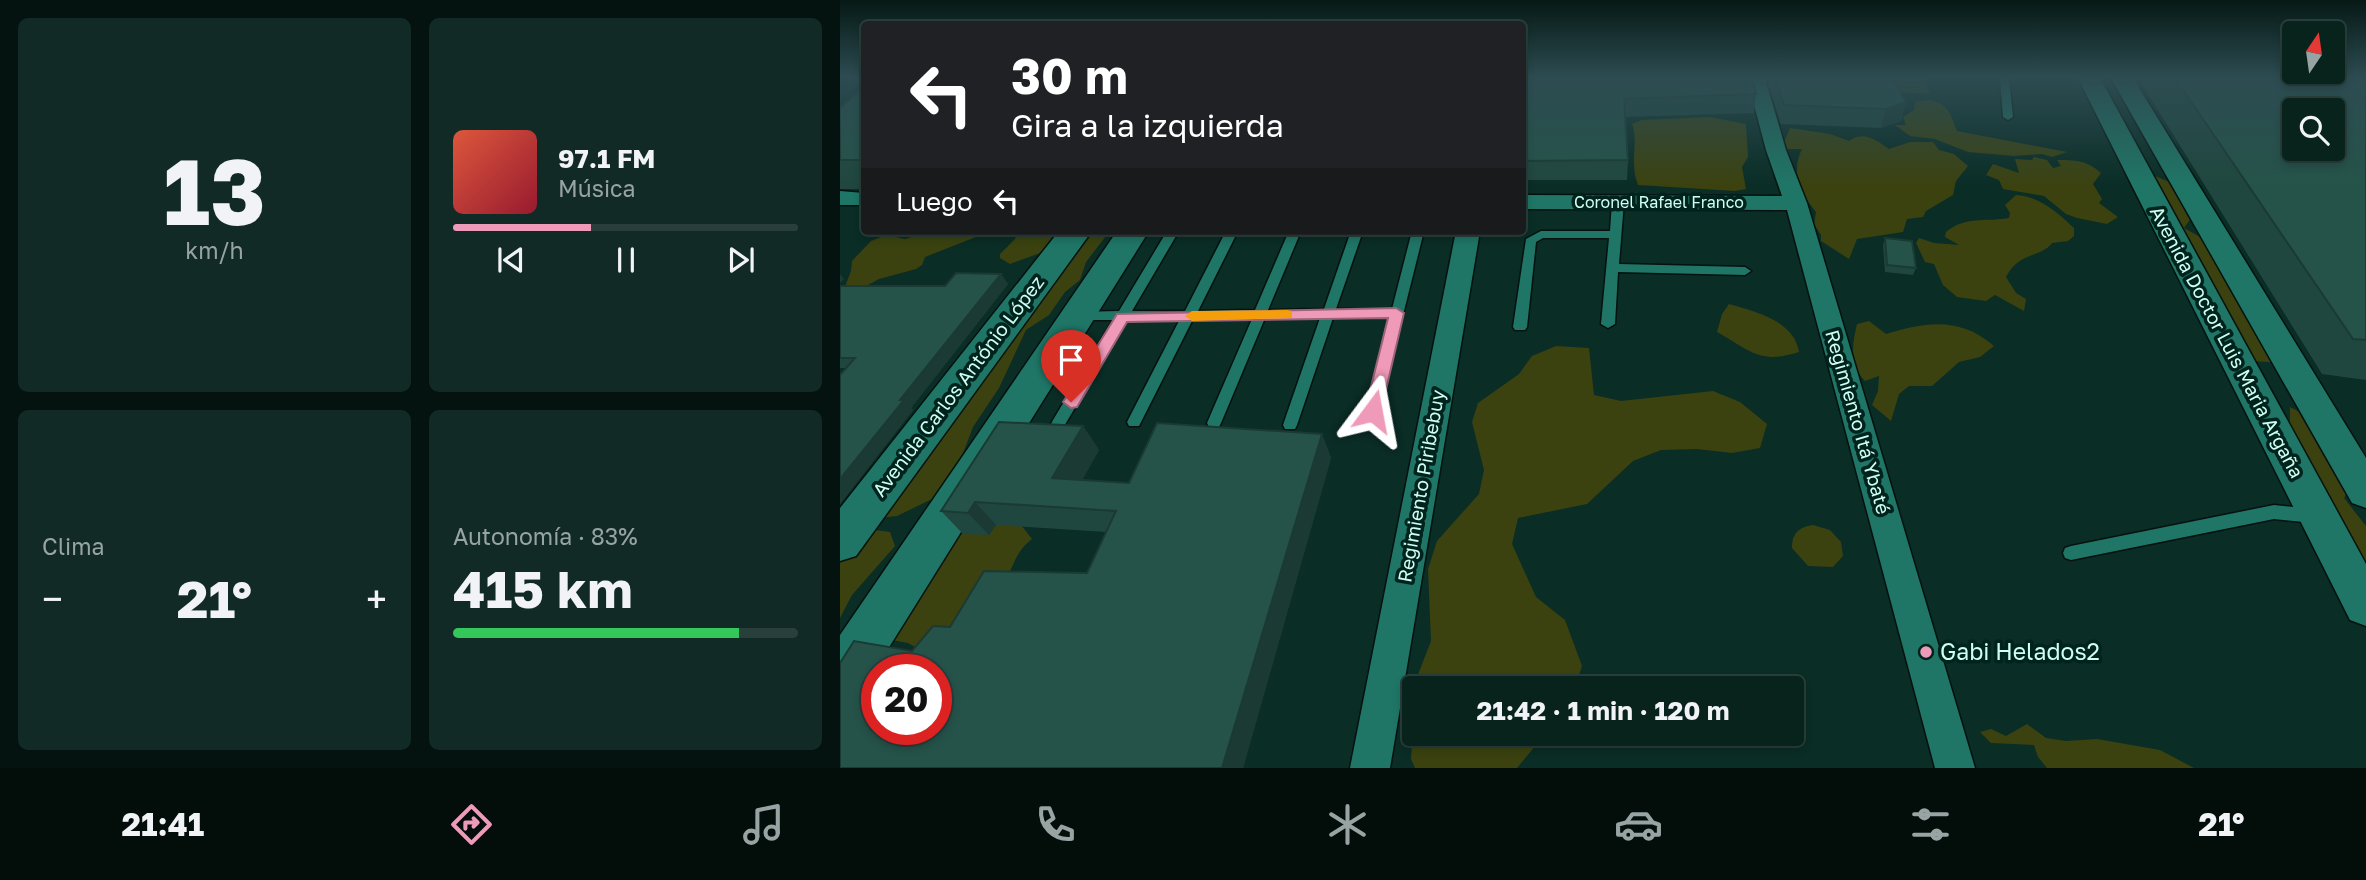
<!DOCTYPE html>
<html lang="es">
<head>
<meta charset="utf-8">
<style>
	:root { --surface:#08221c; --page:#112a25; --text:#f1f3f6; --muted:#98a4a3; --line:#293f3b; --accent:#ef9ab8 }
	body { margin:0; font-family:"Golos Text",sans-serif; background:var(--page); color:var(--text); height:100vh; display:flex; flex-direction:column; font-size:26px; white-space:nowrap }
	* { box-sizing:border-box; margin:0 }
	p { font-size:23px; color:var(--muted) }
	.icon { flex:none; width:38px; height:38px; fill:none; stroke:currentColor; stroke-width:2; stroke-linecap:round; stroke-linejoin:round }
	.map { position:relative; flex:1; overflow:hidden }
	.drawer { display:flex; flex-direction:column; gap:18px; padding:18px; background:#04130f; width:840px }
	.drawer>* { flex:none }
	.guide { position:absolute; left:21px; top:21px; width:665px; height:214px; border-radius:7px; box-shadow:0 4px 10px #0003,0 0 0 2px var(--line); background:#202124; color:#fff; overflow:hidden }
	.needle { width:46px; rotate:13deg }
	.tools { position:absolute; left:1442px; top:21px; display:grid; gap:14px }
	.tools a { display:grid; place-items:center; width:63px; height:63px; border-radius:7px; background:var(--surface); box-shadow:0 4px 10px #0003,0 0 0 2px var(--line); font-size:35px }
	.speed { position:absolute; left:21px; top:654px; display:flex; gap:14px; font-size:35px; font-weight:700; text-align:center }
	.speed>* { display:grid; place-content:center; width:91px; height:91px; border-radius:50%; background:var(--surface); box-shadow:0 4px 10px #0003,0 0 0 2px var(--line); line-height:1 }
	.speed .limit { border:10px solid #d22; background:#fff; color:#111 }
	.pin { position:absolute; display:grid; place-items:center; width:60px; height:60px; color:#fff; margin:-72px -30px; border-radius:50% 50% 50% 0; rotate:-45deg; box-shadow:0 0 7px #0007 }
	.pin .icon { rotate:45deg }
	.me { position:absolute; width:77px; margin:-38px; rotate:13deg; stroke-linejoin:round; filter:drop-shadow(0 0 5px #0008) }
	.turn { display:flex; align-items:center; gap:24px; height:147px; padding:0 35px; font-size:32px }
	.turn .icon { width:91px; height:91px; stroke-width:2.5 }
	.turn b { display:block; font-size:49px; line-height:60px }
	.then { display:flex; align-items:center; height:66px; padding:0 35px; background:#0003; gap:14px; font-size:26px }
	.big { font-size:52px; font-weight:700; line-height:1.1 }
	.drawer .tile { flex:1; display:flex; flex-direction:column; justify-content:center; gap:10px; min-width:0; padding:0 24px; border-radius:10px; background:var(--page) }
	.drawer .dial { align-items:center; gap:0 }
	.dial b { font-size:91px; line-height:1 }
	.song { display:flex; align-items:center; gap:21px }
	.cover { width:84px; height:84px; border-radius:10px; background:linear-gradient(135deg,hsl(10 70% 55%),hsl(350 70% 35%)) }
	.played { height:7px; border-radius:4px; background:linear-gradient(90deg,var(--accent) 40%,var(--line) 40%) }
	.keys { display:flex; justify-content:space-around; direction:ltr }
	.heat { display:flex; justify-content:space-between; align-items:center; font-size:38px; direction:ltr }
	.charge { height:10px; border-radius:5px; background:linear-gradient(90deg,#34c759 83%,var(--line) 0) }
	.drawer .tiles { flex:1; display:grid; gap:18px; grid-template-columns:repeat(2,1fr) }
	.trip { position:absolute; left:562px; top:676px; width:402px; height:70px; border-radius:7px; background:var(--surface); box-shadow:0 4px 10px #0003,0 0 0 2px var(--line); font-weight:700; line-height:70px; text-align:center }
	.menu { display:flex; height:112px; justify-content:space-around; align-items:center; background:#030e0b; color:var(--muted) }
	.menu .icon { width:49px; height:49px }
	.menu .active { color:var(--accent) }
	.menu b { font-size:32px; color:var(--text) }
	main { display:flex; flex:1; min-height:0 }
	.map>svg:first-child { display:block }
	.green { fill:#3b4210 }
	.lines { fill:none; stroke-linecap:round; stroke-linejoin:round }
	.service-casing { stroke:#05120f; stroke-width:3 }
	.minor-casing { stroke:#05120f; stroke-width:3 }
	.tertiary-casing { stroke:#05120f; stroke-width:3 }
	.secondary-casing { stroke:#05120f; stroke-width:3 }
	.service { fill:#1f7666; fill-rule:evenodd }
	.minor { fill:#1f7666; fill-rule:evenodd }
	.tertiary { fill:#1f7666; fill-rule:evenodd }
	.secondary { fill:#1f7666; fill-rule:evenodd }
	.wall { fill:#20473f }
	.shaded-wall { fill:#1a3a33 }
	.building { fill:#255349; stroke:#1a3a33; stroke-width:2; fill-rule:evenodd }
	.route { fill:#ef9ab8; stroke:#9b6478; stroke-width:2 }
	.slow { fill:#f59e0b }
	.poi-dot { fill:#ef9ab8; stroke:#00231d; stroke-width:2.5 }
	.labels { text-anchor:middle; stroke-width:7; stroke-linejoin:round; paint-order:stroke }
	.far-street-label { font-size:16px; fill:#cefff2; stroke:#00231d }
	.street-label { font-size:19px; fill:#cefff2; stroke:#00231d }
	.near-poi-label { font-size:23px; fill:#cefff2; stroke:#00231d; text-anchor:start }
</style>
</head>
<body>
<main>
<section class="drawer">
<div class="tiles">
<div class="tile dial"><b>13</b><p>km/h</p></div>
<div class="tile">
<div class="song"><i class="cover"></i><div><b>97.1 FM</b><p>Música</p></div></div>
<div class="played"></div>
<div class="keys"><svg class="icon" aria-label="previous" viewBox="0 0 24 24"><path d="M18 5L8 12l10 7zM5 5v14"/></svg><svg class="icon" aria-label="pause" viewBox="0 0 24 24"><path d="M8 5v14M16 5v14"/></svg><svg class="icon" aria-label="next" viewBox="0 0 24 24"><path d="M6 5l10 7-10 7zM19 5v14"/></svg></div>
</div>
<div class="tile"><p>Clima</p>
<div class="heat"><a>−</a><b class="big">21°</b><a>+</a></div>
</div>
<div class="tile"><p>Autonomía · 83%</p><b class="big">415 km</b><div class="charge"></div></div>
</div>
</section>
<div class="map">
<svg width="1526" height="768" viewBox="0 0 1526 768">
	<rect width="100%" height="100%" fill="#0a2d26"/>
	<path class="green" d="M1031 78H1087L1085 80 1090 94 1057 92Z
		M1089 100C1109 104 1110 113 1117 131L1227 152 1212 157 1202 154 1174 156 1128 152 1095 139 1070 136 1055 125H1066L1063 117 1074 110 1075 102Z
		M870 117 906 124 908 157 902 167 906 189 895 191 798 185C789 163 799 141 792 124L802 120Z
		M950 128 990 134 1009 141C1024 130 1036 140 1049 149L1070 142H1093L1099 150 1114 154 1128 166 1116 181 1113 195 1086 211 1083 217 1067 219 1063 232 1017 239 1009 259 981 241V235L974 224 976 212C961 193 950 173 962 149H946L944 142Z
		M1194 157 1207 160 1213 168 1221 166 1217 160C1235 160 1247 160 1261 173L1253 184 1262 199 1259 203 1278 217 1267 224 1237 218 1226 214 1204 196 1163 189 1159 180 1146 175 1153 164 1179 173 1175 159 1192 160Z
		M1313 175 1336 185 1342 205 1351 218 1344 228 1362 238 1443 363 1412 361 1303 181Z
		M1176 195C1199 196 1218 213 1234 228V236L1228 241 1212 243C1201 258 1180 251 1166 277L1176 293 1186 299 1184 311 1155 295 1146 301 1117 297 1103 285 1094 264 1085 262 1076 243 1079 238 1094 243 1119 245 1105 237 1106 232C1125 216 1145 222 1169 218L1170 213 1165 205Z
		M92 231H141V235L85 257 82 265 76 269 39 279 0 300 11 271 12 261 31 241 46 235 65 239Z
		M183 231H261L266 236 246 262 240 280 225 292 209 315 186 330 159 388 133 427 111 485 92 499 57 516 31 519 93 388 109 374 219 234 203 252 170 264 160 258V254L175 239 177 233Z
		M889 304C917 312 954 321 959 352 919 365 910 350 877 332L882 314Z
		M1029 321 1046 334C1085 322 1120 316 1154 346L1140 357 1119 362 1092 386H1069L1059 394 1051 421 1032 405 1038 391 1039 376 1025 381C1009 364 1012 345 1017 324Z
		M716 346 749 348 754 395 781 401 873 391 900 402 927 424 920 448 892 453 857 449 821 450 793 461 747 504 678 518 672 544 696 597 725 620 742 666 735 688H576L577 677 591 641 588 569 597 541 639 494 644 470 632 422 638 403 679 374 692 356Z
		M1450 407 1489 427 1518 475 1504 498 1526 526V580L1450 440Z
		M178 521 192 539C169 557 174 577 154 595 132 616 103 632 79 649L68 643 52 640 63 604 125 527Z
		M973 525 990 530 1001 542 1003 556 993 567 968 566 952 548C952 533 959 527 973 525Z
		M28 529 50 532 55 546 12 595 0 618V538Z
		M574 715V733H706L677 768H575L571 759Z
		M1187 724 1206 738 1226 741 1257 739 1320 750 1354 768H1207L1198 757 1194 745 1151 743 1140 732 1151 729 1166 736Z"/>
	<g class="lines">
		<defs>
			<path id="service" d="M1160 78H1169L1173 117 1168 120 1163 117Z
				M778 199 784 202 779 264 905 267 911 271 905 275 778 272 775 324 768 328 761 324 769 238H703L696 242 687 327 685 330H675L673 327 686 239 701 231H770L772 202Z
				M327 231H339L292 311H345L386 231H398L358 311 415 310 449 231H461L428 310 484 309 511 231H523L496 309H552L572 231H584L538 415H528L526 411 550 317 493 318 457 425 455 429H445L443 425 480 318H425L381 423 379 427H369L367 423 412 319H353L299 426H289L287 422 340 319 287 320 223 428H213L211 424 213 420 273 320H238L232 316 238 312 279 311Z
				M1434 505 1474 509 1480 511 1482 516 1480 521 1474 523 1434 519 1231 560 1225 558 1223 553 1225 548 1231 546Z"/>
			<path id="minor" d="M907 78H925L946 150 967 203 1135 768H1095L947 210 682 209V195L942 196 926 150Z
				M0 191 24 193V205H0Z
				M616 231H640L550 768H510Z"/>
			<path id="tertiary" d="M1238 78H1260L1526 564V626L1510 620Z
				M1271 78H1293L1526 458V508L1512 503Z"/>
			<path id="secondary" d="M219 231H252L16 556 0 561V508Z
				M277 231H309L18 697 0 704V635Z"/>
		</defs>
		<use href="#service" class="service-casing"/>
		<use href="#minor" class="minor-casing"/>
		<use href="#tertiary" class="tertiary-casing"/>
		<use href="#secondary" class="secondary-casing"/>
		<use href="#service" class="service"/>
		<use href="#minor" class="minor"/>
		<use href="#tertiary" class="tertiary"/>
		<use href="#secondary" class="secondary"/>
	</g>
	<path class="wall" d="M682 78 916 94 914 113 785 117 788 160 787 180H682Z
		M926 78H1052L1066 102 1061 121 1041 128 941 124Z
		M1298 78H1526V380L1482 374Z
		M24 87V189H0V108Z
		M1045 238 1076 268 1073 275 1045 272 1043 245Z
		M161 274 168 284 71 408 73 410 0 504V375L6 368H0V286H105Z
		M243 426 259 450 242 480 289 483 482 434 491 458 403 768H0L72 651 110 627 247 573 266 532 156 525 149 535 123 534 101 511Z"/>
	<path class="shaded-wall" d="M1066 102 1061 121 1041 128 1046 109Z
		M0 274 4 279 0 283Z
		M161 274 168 284 71 408 73 410 0 504V479L60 400Z
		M243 426 259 450 230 502 212 478Z
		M482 434 491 458 403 768H382Z
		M135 502 156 525 149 535 128 513Z"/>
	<path class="building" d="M682 78H912L916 94 784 99 788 160 682 161Z
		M935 78H1052L1066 102 1046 109 944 105Z
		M1335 78H1526V340L1513 339ZM1454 110H1493V149H1454Z
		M24 87V160H0V108Z
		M1045 238 1072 241 1076 268 1047 265Z
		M116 273 161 274 60 400H64L0 479V375L15 358H0V286H105Z
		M159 422 243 426 212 478 289 483 317 423 482 434 382 768H0V663L14 641 72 651 93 626 110 627 144 571 247 573 276 511 135 502 128 513 101 511ZM37 670H96V730H37Z"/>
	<linearGradient id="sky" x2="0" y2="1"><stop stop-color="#061915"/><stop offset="0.42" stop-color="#2d4c52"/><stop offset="1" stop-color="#2d4c52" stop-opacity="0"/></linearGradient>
	<rect width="1526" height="185" fill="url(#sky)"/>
	<path class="route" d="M556 308 564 313 541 411 533 417 525 411 548 318 287 322 237 407 231 408 223 402 277 314Z"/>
	<path class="slow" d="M447 310 452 311V318L352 321 345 316 352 311Z"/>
	<circle class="poi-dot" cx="1086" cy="652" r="7"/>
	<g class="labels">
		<g class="far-street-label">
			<text x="819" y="208">Coronel Rafael Franco</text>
		</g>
		<g class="street-label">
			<text transform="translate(1387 342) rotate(62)" y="7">Avenida Doctor Luis Maria Argaña</text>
			<text transform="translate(118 386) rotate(-53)" y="7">Avenida Carlos António López</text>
			<text transform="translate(1018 422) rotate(74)" y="7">Regimiento Itá Ybaté</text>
			<text transform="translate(581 486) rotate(-80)" y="7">Regimiento Piribebuy</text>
		</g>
		<g class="near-poi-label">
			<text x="1100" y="660">Gabi Helados2</text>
		</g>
	</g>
</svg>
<div class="tools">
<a><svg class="needle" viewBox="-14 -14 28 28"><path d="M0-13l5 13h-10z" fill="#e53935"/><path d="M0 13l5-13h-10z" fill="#98a4a3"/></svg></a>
<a><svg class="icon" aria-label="search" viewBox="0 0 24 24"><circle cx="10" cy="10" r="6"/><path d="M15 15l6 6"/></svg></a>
</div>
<div class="speed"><div class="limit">20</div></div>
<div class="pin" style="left:231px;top:402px;background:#d93025"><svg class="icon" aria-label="arrive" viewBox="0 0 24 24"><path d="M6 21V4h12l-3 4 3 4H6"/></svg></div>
<svg class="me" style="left:533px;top:411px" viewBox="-20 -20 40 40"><path d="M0-17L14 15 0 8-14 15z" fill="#ef9ab8" stroke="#fff" stroke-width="4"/></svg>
<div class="trip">21:42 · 1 min · 120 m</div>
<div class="guide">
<div class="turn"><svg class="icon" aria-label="left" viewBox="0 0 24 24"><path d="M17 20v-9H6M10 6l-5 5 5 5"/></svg><div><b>30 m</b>Gira a la izquierda</div></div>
<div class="then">Luego<svg class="icon" aria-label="left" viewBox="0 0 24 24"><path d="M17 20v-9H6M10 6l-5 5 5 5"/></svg></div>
</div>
</div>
</main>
<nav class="menu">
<b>21:41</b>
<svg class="icon active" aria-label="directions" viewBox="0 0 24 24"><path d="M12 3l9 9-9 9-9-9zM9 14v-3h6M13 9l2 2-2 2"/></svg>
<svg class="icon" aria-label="music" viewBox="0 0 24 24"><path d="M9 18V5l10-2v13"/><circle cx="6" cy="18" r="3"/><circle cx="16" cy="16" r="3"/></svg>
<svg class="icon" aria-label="phone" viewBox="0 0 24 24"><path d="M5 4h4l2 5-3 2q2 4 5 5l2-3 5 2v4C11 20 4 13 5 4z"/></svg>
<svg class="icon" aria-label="climate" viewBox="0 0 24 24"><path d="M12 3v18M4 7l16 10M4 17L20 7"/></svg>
<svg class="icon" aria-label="car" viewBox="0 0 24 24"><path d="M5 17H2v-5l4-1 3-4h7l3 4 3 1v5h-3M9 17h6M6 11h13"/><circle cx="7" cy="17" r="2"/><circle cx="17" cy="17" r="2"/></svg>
<svg class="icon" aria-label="filters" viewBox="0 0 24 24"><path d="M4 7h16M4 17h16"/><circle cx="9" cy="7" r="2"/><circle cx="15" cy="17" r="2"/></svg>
<b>21°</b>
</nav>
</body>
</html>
